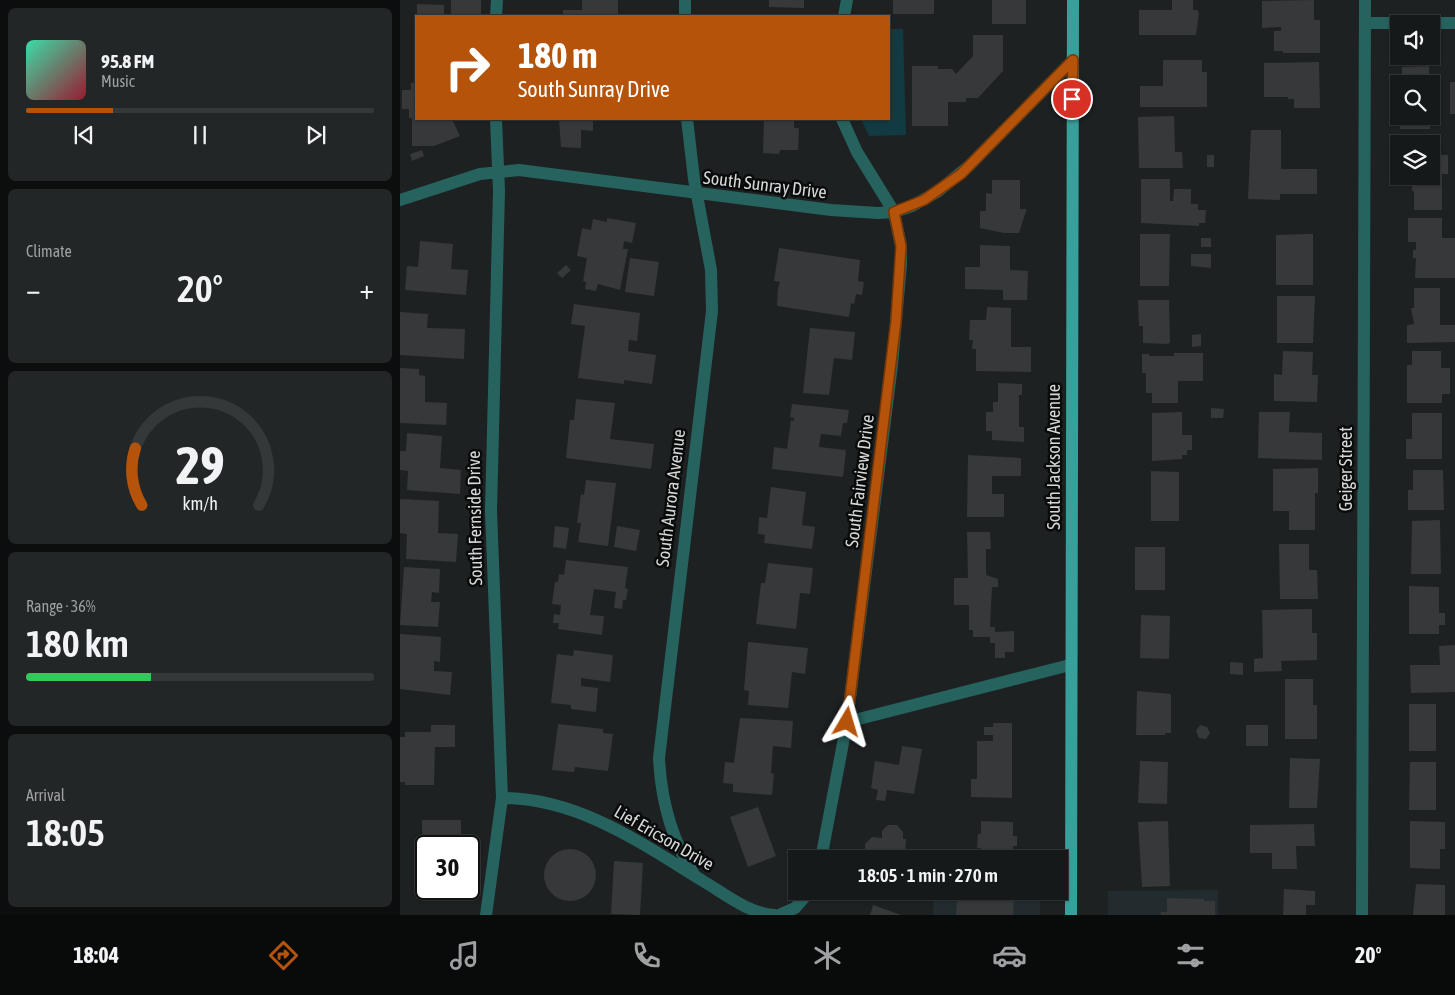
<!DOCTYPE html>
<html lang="en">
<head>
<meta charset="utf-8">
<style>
	:root { --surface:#16191a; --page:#232627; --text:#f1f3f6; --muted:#9ea0a2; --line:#353839; --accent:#b45309 }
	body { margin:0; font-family:"Asap Condensed",sans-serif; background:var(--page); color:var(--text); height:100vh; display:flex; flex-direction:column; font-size:19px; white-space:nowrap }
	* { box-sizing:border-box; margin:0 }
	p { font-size:16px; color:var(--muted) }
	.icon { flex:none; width:28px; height:28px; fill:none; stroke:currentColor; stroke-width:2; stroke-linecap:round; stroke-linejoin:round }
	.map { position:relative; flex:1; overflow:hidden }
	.sheet { display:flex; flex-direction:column; gap:8px; padding:8px; background:#0c0e0e; width:400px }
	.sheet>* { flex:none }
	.guide { position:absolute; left:15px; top:15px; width:475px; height:105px; border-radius:0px; box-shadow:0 1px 4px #0004,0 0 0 1px var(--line); background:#b45309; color:#fff; overflow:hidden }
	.tools { position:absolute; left:990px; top:15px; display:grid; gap:10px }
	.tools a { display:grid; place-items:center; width:50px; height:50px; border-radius:0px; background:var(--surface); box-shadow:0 1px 4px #0004,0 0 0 1px var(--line); font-size:25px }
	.speed { position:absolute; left:15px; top:835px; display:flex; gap:10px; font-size:25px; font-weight:700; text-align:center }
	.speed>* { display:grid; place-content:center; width:65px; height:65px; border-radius:50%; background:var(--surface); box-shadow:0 1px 4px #0004,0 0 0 1px var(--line); line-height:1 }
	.speed .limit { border:2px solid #111; border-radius:8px; background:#fff; color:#111 }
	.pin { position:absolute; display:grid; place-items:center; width:42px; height:42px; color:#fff; margin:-21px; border:2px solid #fff; border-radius:50%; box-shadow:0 1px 5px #0007 }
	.me { position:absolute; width:55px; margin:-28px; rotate:7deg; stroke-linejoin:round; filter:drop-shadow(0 0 4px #0008) }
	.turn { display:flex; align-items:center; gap:18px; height:105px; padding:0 20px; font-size:22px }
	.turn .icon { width:65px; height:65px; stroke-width:2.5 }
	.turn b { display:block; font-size:35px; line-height:42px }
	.big { font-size:38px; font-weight:600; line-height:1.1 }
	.sheet .widget { flex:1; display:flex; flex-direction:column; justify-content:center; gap:8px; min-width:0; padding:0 18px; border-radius:8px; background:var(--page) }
	.sheet .dial { align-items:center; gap:0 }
	.dial svg { height:130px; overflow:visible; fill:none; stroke:var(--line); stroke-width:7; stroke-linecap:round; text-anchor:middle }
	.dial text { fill:var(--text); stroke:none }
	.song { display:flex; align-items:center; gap:15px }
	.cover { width:60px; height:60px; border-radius:8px; background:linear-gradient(135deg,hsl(160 70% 55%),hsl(350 70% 35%)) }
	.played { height:5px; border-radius:2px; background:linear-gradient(90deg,var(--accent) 25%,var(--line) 25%) }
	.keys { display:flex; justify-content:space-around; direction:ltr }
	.heat { display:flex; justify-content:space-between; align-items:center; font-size:28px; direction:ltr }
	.charge { height:8px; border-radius:4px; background:linear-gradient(90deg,#34c759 36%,var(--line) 0) }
	.trip { position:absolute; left:388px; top:850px; width:280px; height:50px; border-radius:0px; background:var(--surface); box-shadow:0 1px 4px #0004,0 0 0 1px var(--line); font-weight:600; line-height:50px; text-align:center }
	.tabs { display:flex; height:80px; justify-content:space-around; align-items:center; background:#090a0a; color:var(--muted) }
	.tabs .icon { width:35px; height:35px }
	.tabs .on { color:var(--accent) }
	.tabs b { font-size:22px; color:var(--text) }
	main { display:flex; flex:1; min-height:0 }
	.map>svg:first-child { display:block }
	.built { fill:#222c2e }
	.green { fill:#123a42 }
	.building { fill:#36383a }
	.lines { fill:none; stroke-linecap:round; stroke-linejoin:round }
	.street { stroke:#26635f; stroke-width:12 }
	.primary { stroke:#38a09b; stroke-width:12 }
	.route-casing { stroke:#753606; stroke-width:12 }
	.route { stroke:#b45309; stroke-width:9 }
	.labels { text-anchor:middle; stroke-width:5; stroke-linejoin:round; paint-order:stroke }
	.street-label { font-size:18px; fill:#d6d8d8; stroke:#090b0b }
</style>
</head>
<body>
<main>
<section class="sheet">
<div class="widget">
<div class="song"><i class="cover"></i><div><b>95.8 FM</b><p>Music</p></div></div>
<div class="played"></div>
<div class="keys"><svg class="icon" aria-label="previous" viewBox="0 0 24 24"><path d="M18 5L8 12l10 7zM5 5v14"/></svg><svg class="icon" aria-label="pause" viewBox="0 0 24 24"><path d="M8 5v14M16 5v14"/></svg><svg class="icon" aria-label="next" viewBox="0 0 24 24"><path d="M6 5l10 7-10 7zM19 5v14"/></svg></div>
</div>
<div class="widget"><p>Climate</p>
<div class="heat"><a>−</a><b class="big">20°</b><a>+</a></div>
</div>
<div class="widget dial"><svg viewBox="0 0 100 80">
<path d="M14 69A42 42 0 1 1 86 69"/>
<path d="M14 69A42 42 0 0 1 10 34" stroke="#b45309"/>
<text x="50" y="56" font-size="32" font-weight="700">29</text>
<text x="50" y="72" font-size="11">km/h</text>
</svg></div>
<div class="widget"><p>Range · 36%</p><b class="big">180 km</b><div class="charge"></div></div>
<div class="widget"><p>Arrival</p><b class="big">18:05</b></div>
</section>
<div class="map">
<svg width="1055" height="915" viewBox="0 0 1055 915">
	<rect width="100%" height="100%" fill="#1e2122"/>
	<path class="built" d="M818 890V915H708V891Z
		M534 891 640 892V915H533Z"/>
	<path class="green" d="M489 29H503L506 135 469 136 461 119H489Z"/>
	<path class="building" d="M51 0H81V16H51Z
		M182 0H218V16H163V10H182Z
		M369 0H404V8L369 7Z
		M493 0H534V14H493Z
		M592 0H626V24H592Z
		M772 0H793V10H797L799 13 796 35H739V10H772Z
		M914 0V20H920V53H883V51H874V31H881V27L862 28V1Z
		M17 4 44 5V16H17Z
		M573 35H603V71L578 98H566V102H548V126H512V66H538V69H552L556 74 573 56Z
		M763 60H802V72H807V107H740V86H763Z
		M919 62 920 108H894V99H888V97H864V63Z
		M1029 66V84H1002V67Z
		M1050 82H1055V114H1050Z
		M11 83H16V119H52L60 136 34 146H12V118H9V109H2V90H11Z
		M774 116 775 152H782L783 168H739L738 117Z
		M1000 116H1030V129H1000Z
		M159 119H193V131L181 130V148L161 147Z
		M364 119H394V128H399L398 150H380L379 154 363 153Z
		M851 130H881V169H917V194H880V200L848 199Z
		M22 150 24 156 12 161 10 154Z
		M807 155H814V167H807Z
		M1031 155H1048V174H1042V210H1014V191H1012V182H1015L1014 176H1031Z
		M741 179H770V201H773L774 189H791V204H798V210H806L805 223H799V226L741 223Z
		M592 180H620V209H626V211L619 233H604L580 228V211H586V193L592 194Z
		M207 218 236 223 232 243 224 241 223 249H228L220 290 198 284 196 291 185 289 186 282 183 281 187 258 177 256 182 228 191 230 193 219 207 222Z
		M1008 218H1042V238H1055V278H1015L1016 258H1013V250H1016V242H1008Z
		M740 234H770L769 286H740Z
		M906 234H913V285H876V235Z
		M801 238H811V247H801Z
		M20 241 53 244 51 269 68 270 66 295 5 290 7 266 18 267Z
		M580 245 610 246V270L628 271 627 300H603V290L565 289V267H580Z
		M379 248 460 260 458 281 464 282 462 295 456 294 454 304 451 303 449 317 377 306 378 288 380 282 374 281Z
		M791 254H811V268L791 266Z
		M230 258 259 262 254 296 225 292Z
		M166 265 171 270 162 278 157 273Z
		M1014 288H1040V325H1055V342L1007 343V325L1014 324 1011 308H1014Z
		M877 296H915L913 343H877Z
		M738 300H769L770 342 768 344 743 343V326H739Z
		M174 304 240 313 237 341 229 340 228 351 256 355 252 384 224 380V384L178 378 185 326 171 324Z
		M587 307 611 308V347H631V372L576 371V349H572L573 340H569L570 320H586Z
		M0 312 28 314 27 328 65 329 64 359 0 355Z
		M410 328 455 332 452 360 434 358 429 395 403 393Z
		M801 334V346L792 347V335Z
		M883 351 913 352 912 375H918L917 402 874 401V374L882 375Z
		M1012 351H1041V368H1050V394H1042V403H1007V365H1012Z
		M774 353H803V381H778V403H752V393H746V373H742V354H749V356H774Z
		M0 368 19 369V375L25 376V402L47 403 46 425 0 423Z
		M598 383 622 384V395H619V427H624V442L592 440V431H586V412H593V402H598Z
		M176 399 215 403 210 439 254 444 251 469 166 458 170 420H174Z
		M392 404 449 410 447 423H443L441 436 421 434 419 447 446 450 443 477 372 469 374 447 387 449 391 420 394 421V418L390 417Z
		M811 408 824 409 823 418H811Z
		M782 412V435H792V450H787V455H782V459L752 461V413Z
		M859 412H890L889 432 922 433V460L858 458Z
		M1012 413H1042V459H1006V439H1012Z
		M7 433 42 436 40 468 61 470 60 494 7 490 8 471 0 470V451H6Z
		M568 455 621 458V476H592V494H604V517H567Z
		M918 468V493H915V530H889V511H873V469Z
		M1013 470H1043L1044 510H1008V490H1013Z
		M751 471 779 472V521H751Z
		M186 480 216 483 208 546 178 542 181 523H177L181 494 184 495Z
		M371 487 406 492 402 525 415 527 412 549 364 543 365 535 358 534 359 517 367 518Z
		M0 499 39 501 38 533 58 534 56 562 6 559 7 534 0 533Z
		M1040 520 1041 574H1011L1012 521Z
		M155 526 169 528 166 549 153 547Z
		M217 526 240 530 236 551 214 547Z
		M567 532H590L591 549H586V575L598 579V587H592L590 627H595V632L614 631V652H605V658H595V643H590V637H573V630H569V605H554V578H568Z
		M879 544H909V570H917L918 599H880Z
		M735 547H765V590H735Z
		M166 560 228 567 225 588 228 589 226 600H223L222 609 214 608 216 592 194 589 190 615 204 616 202 635 158 629 159 623H153L154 614 160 615 161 605 152 604 155 582H158L159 574 164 575Z
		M368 563 413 568 410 594 400 593 396 629 356 624 361 583H365Z
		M4 567 40 569 39 593 32 592 31 602H40L38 627 0 625Z
		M1009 586 1039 587V613H1045V625H1039V634H1009Z
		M912 609V633H917V660L881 661 882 671 854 672V659L863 658 862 610Z
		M741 615 770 616 769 659 740 658Z
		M0 634 41 637 40 662 34 661V671L52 672 50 695 0 689Z
		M348 642 408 648 405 674 392 672 388 708 348 705 349 691 344 690Z
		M1055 645V692L1011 693 1010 665H1040L1039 646Z
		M174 650 213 655 210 682 181 678V686L198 688 196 712 171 709V705L151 703 157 654 173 656Z
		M830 662 843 663V675L830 674Z
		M885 679H913V705H917V739H885Z
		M737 691 771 694V733H765V735H736Z
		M1009 704H1036V751H1009Z
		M340 718 393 721 391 748 373 746 371 773 374 774 372 795 333 792V784L323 783 325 762 334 763Z
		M593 723H612V798L571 797V779H577V741H593V735H584V727H593Z
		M158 724 203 729V733L213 734 208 771 175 767 174 772 152 770Z
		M31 725H55V747H35L34 785H5V782H0V737H5V732H31Z
		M800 725 807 727 810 733 806 739 799 738 796 731Z
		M846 725H868V746H846Z
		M502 746 522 749 514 794 487 790 485 801 476 800 478 790 471 788 475 761 499 765Z
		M890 758 920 759 917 808H889Z
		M740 761 768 762 767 804 738 803Z
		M1010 762H1036V810H1009Z
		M358 807 376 856 348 867 330 817Z
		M22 820H61V844L26 846V880H22L14 856 22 854Z
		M581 821 613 822V836H617V846H613L614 859H581V848H577L578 834H581Z
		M768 821 770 886 742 887 738 822Z
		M1010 821 1045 822V849H1040V869L1010 868Z
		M914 824 915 846H896L897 869H872V853H850V825Z
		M488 825H497L503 832V839H506L505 859H475L465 852V844L472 837 482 838V831Z
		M144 875a26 26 0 1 1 52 0a26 26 0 1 1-52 0Z
		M214 861 243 863 240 915 211 914Z
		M1016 884 1045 885V915H1013Z
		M884 889 915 891V905H906V915H883Z
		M557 898 614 899 613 915H556Z
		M767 898 804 899V901H815V915H761V912H767Z
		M473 905 501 915H470Z"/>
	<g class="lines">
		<path class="street" d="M96 16 97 0
			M285 16V0
			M444 16 447 0
			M965 23H1055
			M287 119 294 179 311 270 312 311 259 758C261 800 272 841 295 876
			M0 200 80 174 119 170 431 210 478 213 494 212 512 206 537 192 569 166 673 60
			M447 722 670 665
			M102 798C178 798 241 843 303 881 325 894 348 913 374 915
			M421 859 447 722 492 365 501 265V246L494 212 457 152 442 119
			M86 915 102 798 91 511 99 191 96 119
			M379 915 395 908 410 891
			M962 915 965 0"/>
		<path class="primary" d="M671 915 673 0"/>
	</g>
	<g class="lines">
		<defs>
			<path id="route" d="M447 722 496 321 501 246 494 212 524 200 561 174 673 60 672 99"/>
		</defs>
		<use href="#route" class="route-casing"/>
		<use href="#route" class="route"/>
	</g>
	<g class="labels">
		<g class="street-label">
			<text transform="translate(365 185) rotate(7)" y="6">South Sunray Drive</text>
			<text transform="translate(654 457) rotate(-90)" y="6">South Jackson Avenue</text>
			<text transform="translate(946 469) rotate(-90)" y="6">Geiger Street</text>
			<text transform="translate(460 481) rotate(-83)" y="6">South Fairview Drive</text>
			<text transform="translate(271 498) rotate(-83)" y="6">South Aurora Avenue</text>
			<text transform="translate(75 518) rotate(-91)" y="6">South Fernside Drive</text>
			<text transform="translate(264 838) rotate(30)" y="6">Lief Ericson Drive</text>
		</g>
	</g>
</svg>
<div class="tools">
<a><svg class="icon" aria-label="sound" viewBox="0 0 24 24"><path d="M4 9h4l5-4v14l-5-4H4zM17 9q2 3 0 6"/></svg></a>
<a><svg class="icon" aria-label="search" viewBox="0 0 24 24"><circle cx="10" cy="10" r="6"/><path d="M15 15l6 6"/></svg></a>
<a><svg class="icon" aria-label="layers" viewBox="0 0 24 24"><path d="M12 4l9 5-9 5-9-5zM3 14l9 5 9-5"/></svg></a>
</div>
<div class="speed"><div class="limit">30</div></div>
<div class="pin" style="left:672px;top:99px;background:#d93025"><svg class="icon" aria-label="arrive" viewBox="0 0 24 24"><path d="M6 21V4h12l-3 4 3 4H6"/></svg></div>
<svg class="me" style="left:447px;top:722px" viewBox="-20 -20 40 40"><path d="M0-17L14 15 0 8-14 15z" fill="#b45309" stroke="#fff" stroke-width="4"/></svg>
<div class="trip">18:05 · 1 min · 270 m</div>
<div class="guide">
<div class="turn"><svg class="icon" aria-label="right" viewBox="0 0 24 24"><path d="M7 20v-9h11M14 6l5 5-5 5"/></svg><div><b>180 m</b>South Sunray Drive</div></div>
</div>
</div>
</main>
<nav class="tabs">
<b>18:04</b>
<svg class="icon on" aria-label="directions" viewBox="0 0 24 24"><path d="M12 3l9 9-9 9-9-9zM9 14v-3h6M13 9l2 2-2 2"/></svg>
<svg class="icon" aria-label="music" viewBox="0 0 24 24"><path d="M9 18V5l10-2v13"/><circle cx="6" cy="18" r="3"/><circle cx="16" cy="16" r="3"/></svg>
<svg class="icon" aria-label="phone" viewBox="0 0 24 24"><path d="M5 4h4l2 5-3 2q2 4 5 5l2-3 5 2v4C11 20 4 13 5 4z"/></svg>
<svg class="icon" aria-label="climate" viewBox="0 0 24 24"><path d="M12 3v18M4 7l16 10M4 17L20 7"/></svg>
<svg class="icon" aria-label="car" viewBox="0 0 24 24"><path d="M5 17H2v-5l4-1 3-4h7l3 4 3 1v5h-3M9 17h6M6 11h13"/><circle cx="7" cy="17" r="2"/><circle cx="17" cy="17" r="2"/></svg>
<svg class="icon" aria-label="filters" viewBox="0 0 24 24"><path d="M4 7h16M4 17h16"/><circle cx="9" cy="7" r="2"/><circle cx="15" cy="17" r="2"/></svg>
<b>20°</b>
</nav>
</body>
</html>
